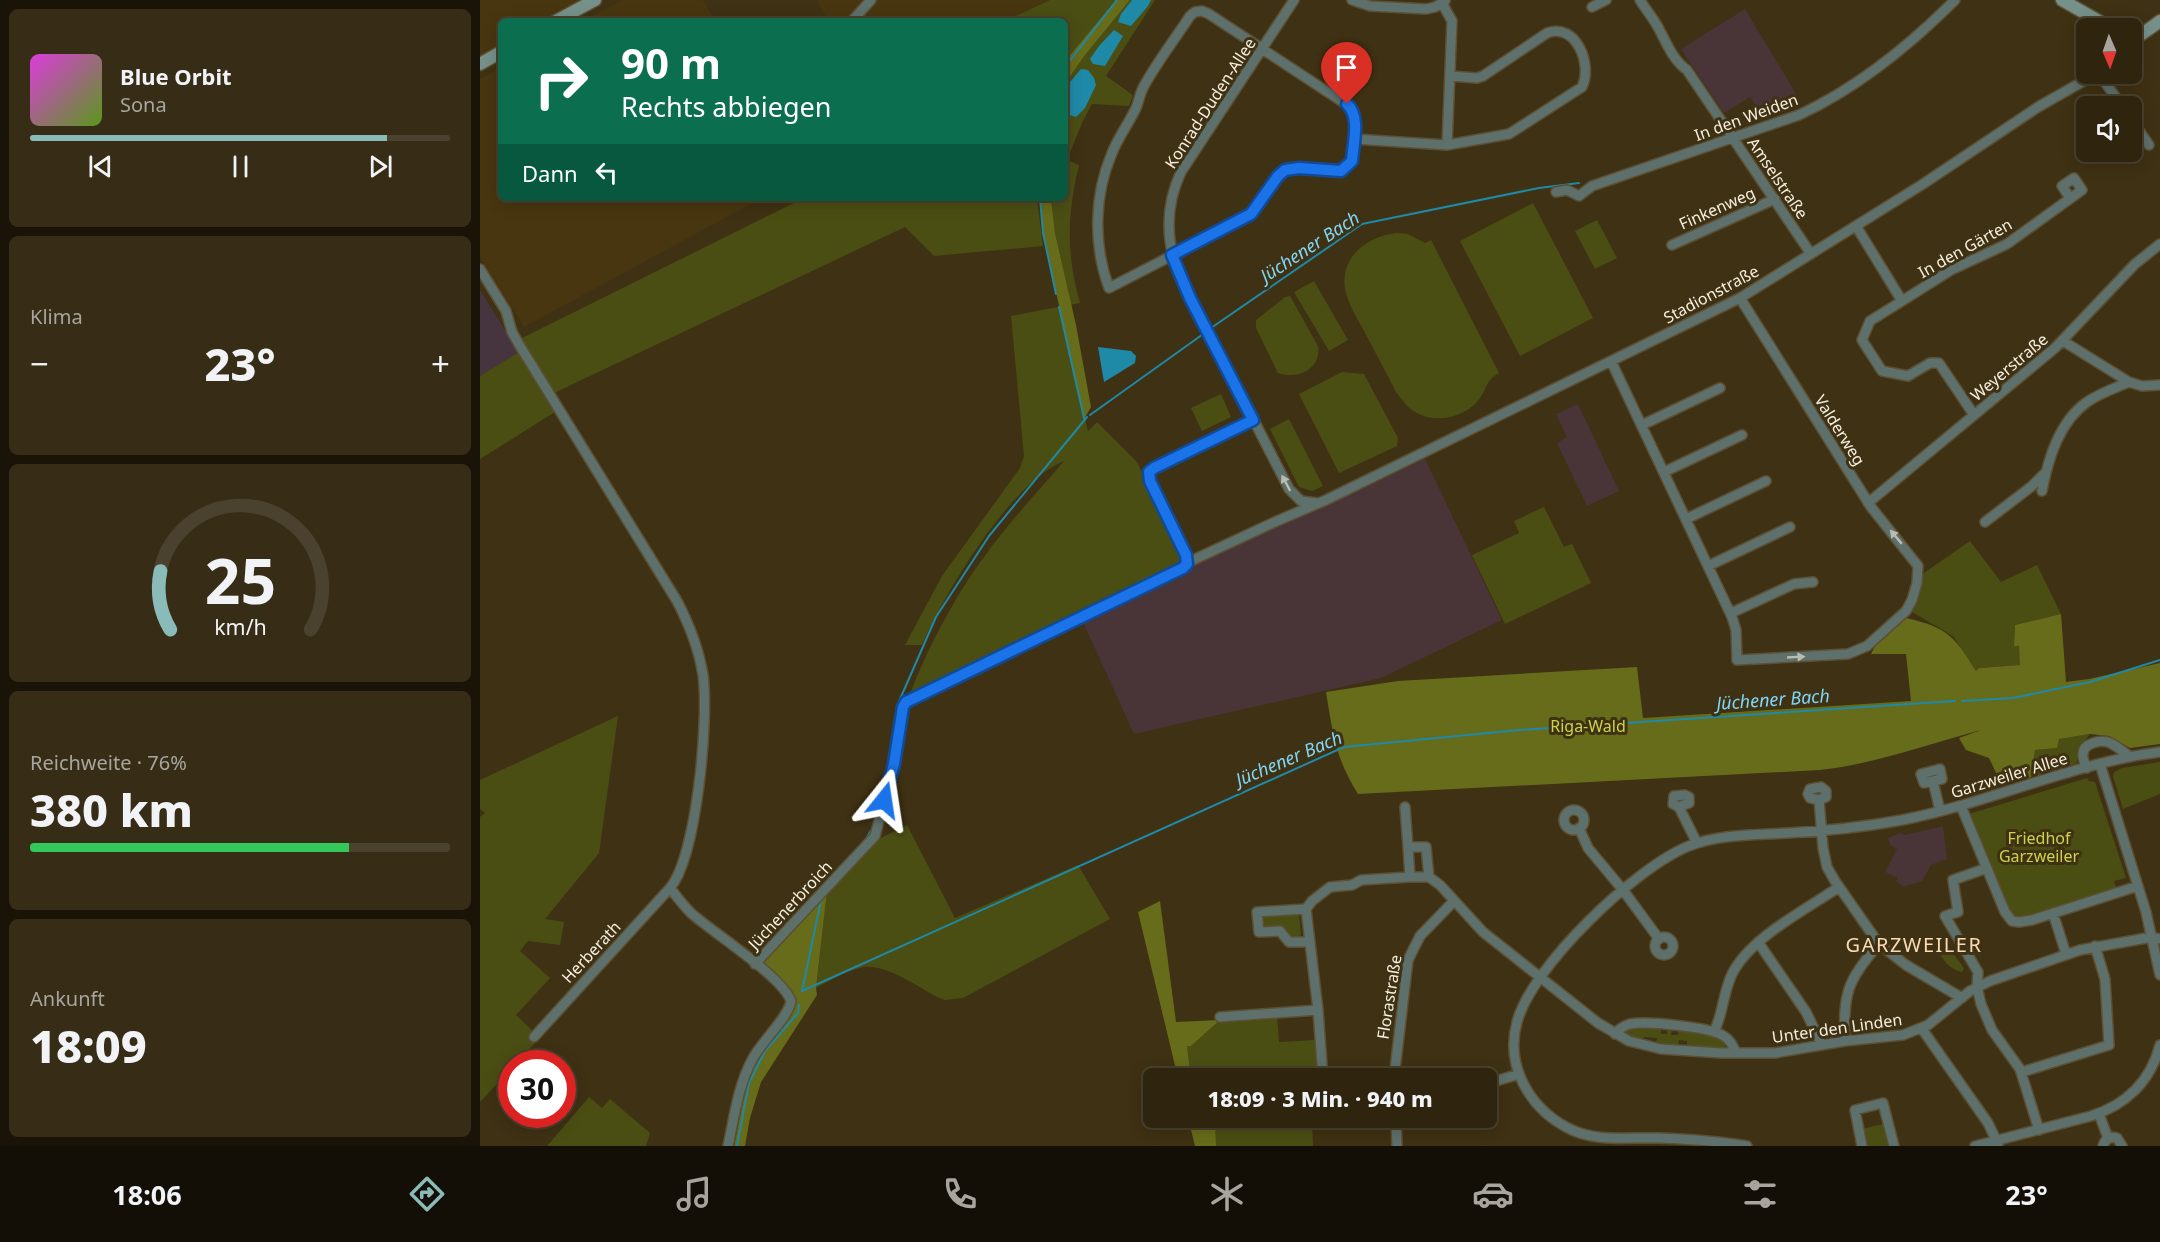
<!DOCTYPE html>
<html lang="de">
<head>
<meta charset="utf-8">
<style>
	:root { --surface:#2f250e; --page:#372d17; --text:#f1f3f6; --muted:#a7a59e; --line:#4a422e; --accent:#8bbbb9 }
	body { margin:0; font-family:"Noto Sans",sans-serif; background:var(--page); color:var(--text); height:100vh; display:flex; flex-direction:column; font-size:22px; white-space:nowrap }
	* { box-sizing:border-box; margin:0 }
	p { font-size:20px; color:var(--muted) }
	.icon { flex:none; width:33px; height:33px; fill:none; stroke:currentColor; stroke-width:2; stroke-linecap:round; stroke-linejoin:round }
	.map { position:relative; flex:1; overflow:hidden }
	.panel { display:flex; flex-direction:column; gap:9px; padding:9px; background:#1a1408; width:480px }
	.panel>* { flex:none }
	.guide { position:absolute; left:18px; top:18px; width:570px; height:183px; border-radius:9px; box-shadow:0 3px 15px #0003,0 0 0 2px var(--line); background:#0b6e4f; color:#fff; overflow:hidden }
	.needle { width:39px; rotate:178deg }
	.fabs { position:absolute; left:1596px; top:18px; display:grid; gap:12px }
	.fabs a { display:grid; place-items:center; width:66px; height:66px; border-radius:9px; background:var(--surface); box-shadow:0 3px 15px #0003,0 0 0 2px var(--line); font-size:30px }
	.speed { position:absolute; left:18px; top:1050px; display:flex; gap:12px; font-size:30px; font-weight:700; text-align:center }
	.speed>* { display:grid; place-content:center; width:78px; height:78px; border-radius:50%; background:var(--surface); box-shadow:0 3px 15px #0003,0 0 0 2px var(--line); line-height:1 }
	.speed .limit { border:9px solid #d22; background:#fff; color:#111 }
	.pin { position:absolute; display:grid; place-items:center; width:51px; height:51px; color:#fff; margin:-62px -26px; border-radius:50% 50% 50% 0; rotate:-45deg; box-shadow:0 0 6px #0007 }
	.pin .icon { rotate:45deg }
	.me { position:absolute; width:66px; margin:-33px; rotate:15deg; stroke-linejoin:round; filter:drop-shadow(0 0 4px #0008) }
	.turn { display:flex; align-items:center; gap:21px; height:126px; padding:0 24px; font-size:27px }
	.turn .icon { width:78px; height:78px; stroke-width:2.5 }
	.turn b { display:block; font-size:42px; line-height:51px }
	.then { display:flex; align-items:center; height:57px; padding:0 24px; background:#0003; gap:12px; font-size:22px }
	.big { font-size:45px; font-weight:800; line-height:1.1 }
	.panel .tile { flex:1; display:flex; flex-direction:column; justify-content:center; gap:9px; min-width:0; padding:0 21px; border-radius:9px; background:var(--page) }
	.panel .dial { align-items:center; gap:0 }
	.dial svg { height:156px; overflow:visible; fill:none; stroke:var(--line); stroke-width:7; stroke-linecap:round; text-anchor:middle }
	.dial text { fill:var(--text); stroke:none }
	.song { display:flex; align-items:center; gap:18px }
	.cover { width:72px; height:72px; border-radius:9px; background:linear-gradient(135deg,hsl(300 70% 55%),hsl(90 70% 35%)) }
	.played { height:6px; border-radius:3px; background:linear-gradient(90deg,var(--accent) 85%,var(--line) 85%) }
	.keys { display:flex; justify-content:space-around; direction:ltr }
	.heat { display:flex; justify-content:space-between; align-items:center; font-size:33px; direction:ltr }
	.charge { height:9px; border-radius:4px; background:linear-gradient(90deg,#34c759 76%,var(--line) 0) }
	.trip { position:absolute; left:663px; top:1068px; width:354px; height:60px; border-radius:9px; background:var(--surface); box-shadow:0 3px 15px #0003,0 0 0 2px var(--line); font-weight:800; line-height:60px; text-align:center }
	.tabs { display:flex; height:96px; justify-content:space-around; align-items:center; background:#130f06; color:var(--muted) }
	.tabs .icon { width:42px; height:42px }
	.tabs .active { color:var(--accent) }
	.tabs b { font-size:27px; color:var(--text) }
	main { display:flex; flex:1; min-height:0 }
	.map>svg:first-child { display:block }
	.built { fill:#483610 }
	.industrial { fill:#46353f }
	.education { fill:#493438 }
	.green { fill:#4b4e13 }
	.forest { fill:#676c1a }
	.water { fill:#1f89a8 }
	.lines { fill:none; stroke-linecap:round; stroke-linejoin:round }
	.stream { stroke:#1f89a8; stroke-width:2 }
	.street-casing { stroke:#5c4f33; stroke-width:12 }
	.secondary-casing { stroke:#5c4f33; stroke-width:15 }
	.street { stroke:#5e706b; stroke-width:9 }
	.secondary { stroke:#76918a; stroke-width:12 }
	.oneway { fill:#babcb0 }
	.route-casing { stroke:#114b97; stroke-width:15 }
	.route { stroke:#1a73e8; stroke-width:10 }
	.labels { text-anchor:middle; stroke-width:6; stroke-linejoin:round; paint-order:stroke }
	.street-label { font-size:16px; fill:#f7efde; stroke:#3f3113 }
	.park-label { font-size:16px; fill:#ccd44b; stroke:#3f3113 }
	.water-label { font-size:18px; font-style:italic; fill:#80d6f6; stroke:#3f3113 }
	.quarter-label { font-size:20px; letter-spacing:1.5px; fill:#fadbb6; stroke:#3f3113 }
</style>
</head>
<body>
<main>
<section class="panel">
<div class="tile">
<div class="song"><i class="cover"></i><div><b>Blue Orbit</b><p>Sona</p></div></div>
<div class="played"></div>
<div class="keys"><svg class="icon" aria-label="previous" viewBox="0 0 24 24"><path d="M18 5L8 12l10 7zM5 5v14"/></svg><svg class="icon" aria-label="pause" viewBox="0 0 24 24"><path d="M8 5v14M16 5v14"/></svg><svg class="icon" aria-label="next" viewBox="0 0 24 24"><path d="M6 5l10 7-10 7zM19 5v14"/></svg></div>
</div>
<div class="tile"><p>Klima</p>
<div class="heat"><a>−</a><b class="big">23°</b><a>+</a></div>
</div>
<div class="tile dial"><svg viewBox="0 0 100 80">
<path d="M14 69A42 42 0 1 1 86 69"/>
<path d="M14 69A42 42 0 0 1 9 39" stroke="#8bbbb9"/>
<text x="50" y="56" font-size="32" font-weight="700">25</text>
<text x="50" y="72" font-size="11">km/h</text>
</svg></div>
<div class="tile"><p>Reichweite · 76%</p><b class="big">380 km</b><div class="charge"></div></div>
<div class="tile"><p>Ankunft</p><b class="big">18:09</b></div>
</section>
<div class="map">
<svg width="1680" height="1146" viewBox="0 0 1680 1146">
	<rect width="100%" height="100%" fill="#3f3113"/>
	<path class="built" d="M0 0H104L66 21H21V46L0 58Z
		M143 0H223L235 21H102Z
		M337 0H570L536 16 530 21H348Z
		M21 67V198H282L44 327 0 257V79Z"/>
	<path class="industrial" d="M0 290 39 352 0 376Z"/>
	<path class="education" d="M1265 9 1321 102 1284 118 1270 97 1244 113 1201 49Z
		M1098 404 1139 491 1107 506 1077 443 1087 437 1076 414Z
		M945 459 1022 620 901 678 654 734 602 620 802 523 825 513 834 511Z
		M1463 826 1467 859 1451 865 1442 881 1423 887 1416 881 1418 878 1405 872 1417 849 1410 845 1408 838 1420 833 1425 835Z"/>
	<path class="green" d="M570 0H636L585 61V21H530L536 16Z
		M650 0H675L626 76 653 95 649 106 612 104 602 123 587 160 599 165C587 216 586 253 600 303L589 305V295L575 233 571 198H585V84L605 55Z
		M324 198H557L563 246 454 256 425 227 74 393 40 339Z
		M1053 203 1113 318 1040 356 980 241Z
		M1117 220 1137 258 1115 269 1095 231Z
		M917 233 928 234 945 243 951 240 1019 373C1005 381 1008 387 1000 398 985 419 952 425 932 410 926 406 921 398 916 392 906 372 895 352 884 331 877 318 868 304 865 289 860 256 888 236 917 233Z
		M834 281 868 340 849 351 814 292Z
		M810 296 838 346C842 369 817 380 798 373L776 328V320L805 297Z
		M578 307 608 431 617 422 657 462 704 559 700 567 435 695 431 691C449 646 475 596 504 557 528 523 558 492 584 461 531 482 465 592 442 645H425L462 576 540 468 544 456 531 316Z
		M39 352 75 412 0 459V376Z
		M862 372 884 374 918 438 917 446 859 473 819 394Z
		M741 394 751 417 722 431 711 408Z
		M809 419 843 486 832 491 819 487 790 429Z
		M1064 507 1084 547 1092 544 1111 583 1025 624 992 555 1039 533 1034 521Z
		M1490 541 1521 582 1557 565 1581 614 1535 625 1534 646H1539L1541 665 1499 668 1496 671 1473 636 1432 612 1444 573Z
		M138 716 119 853 65 919 84 922 80 945 48 941 40 951 70 978 36 1015 60 1038 36 1063 32 1064 31 1069 0 1102V817L5 813 0 809V780Z
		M1610 734 1597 751V763L1551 777 1555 750 1576 748 1578 739Z
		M1680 762V794L1643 809 1633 777 1634 772 1642 768Z
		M1607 778 1609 781 1615 782 1646 878 1634 881 1637 890 1543 920 1532 919 1489 814Z
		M427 825 475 918 598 865 630 919 483 998 465 1000 457 997C437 986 406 964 384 967 367 970 351 980 336 988L347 891 399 839Z
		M819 914 821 935 816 940 807 936 804 928H789L782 925V915Z
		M1463 940 1484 968 1482 972C1471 970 1461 960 1458 948Z
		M797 1015 799 1042 836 1040 840 1078H711L707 1046H711L740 1020Z
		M1156 1027 1181 1028V1034H1187V1029H1192L1191 1035H1198V1029L1239 1037 1246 1042 1245 1047 1247 1050 1207 1047V1041L1199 1040 1198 1046 1176 1044 1177 1038 1164 1037 1162 1042 1146 1034 1148 1028Z
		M109 1097 122 1108 130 1099 170 1133 166 1146H67Z
		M735 1118H851V1123L832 1124 833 1146H736Z
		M1403 1124 1408 1146H1387L1382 1129Z"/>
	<path class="forest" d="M636 0H650L605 55 585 84V61Z
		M560 198H571L575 233 596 325 611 407 604 419 563 233Z
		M1581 614 1586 682 1609 679 1680 663V744L1650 748 1629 736 1610 734 1579 739 1577 748 1555 750 1551 777 1522 785 1509 758 1486 750 1479 738 1501 730C1448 744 1395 764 1340 770L878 794C855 757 853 734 846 692L918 681 1157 667 1163 718 1431 701 1426 654H1391L1395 646 1426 618C1469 628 1474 636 1496 671L1499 668 1540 665 1539 646H1534L1535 625Z
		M347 891 336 988 337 995 281 1082 270 1118 265 1146H254L268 1076 313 1005 285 971 283 963Z
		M680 901 696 1022 740 1020 711 1046H707L711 1078H698L658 912Z
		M708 1118H735L736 1146H715Z"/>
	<path class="water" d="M652 0H671L668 6 651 26 638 22 641 14Z
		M634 30 643 36 625 66 613 64 610 59 619 46Z
		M601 69 608 70 614 78 616 85 605 108 596 117 585 114V88Z
		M618 347 651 351 656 356 655 363 624 382Z"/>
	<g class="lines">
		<path class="stream" d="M585 67 637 0
			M560 198 563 233 576 294
			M579 307 604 418
			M731 328 882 224 1059 188 1099 183
			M610 415 726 332
			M1482 701 1533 698 1610 682 1680 660
			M386 839 393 827 411 751 417 706 456 617 509 536 607 417
			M322 991 864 747 1039 730 1475 701
			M322 991 341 900
			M257 1146 269 1083 285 1051 318 1013 319 1005"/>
		<defs>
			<path id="street" d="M814 0 701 172C685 206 685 243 701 278L809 489 821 501 837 503
				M872 0 890 6 946 9 955 7 965 1
				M1160 0C1166 10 1174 19 1179 29 1187 44 1193 60 1207 70L1331 254
				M1112 7 1126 0
				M722 11 729 14 869 106 875 118 872 161 861 171 819 168 805 170 798 176 775 211 767 217 629 288C613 245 614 195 632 153 638 138 647 126 654 112 659 104 659 94 664 86 677 62 695 39 710 16L715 12Z
				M372 21 391 0
				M1619 74 1642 106
				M1652 120 1669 145
				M874 139 967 145 972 21 962 3
				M967 145 1029 134 1102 87C1113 65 1096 22 1067 33L1003 76 997 78 970 76
				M1076 192 1087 190 1099 196 1112 186 1319 115C1377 88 1430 45 1475 0
				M1376 226 1422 301 1390 321 1382 340 1402 371 1428 376 1450 363H1459L1494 415
				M1192 245 1295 199
				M0 269 26 311 32 332 40 346 197 601C209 624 219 650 223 675 229 718 217 856 190 888L54 1037
				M1422 301 1471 270 1527 244 1602 190 1594 178 1582 186 1590 198
				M1583 341 1649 382 1662 386 1680 385
				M1131 361 1252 617 1256 630 1257 660 1368 654 1387 646 1426 611 1432 600 1437 583 1438 566 1391 507 1260 298
				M1162 425 1240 388
				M1184 472 1262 435
				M1562 491C1568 459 1579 422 1607 402 1620 393 1635 388 1649 382
				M1388 503 1575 348 1655 264 1680 244
				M1206 519 1286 481
				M1505 522 1552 486 1564 474
				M708 560H713L797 521 846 500 1260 298 1443 184 1558 107 1616 74
				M708 560 671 481 669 472 674 468 773 420
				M1228 566 1310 527
				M1251 613 1314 584 1333 582
				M1620 764 1666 912 1680 975
				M1607 768C1605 764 1602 758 1603 754 1603 743 1622 739 1630 743 1637 746 1644 752 1650 757
				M1453 781 1444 783 1441 774 1460 769 1462 779 1453 781 1460 811
				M1339 800 1330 798 1328 794 1330 789 1341 787 1346 791V797L1339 800 1343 848 1347 867 1355 881 1399 944 1426 965 1482 998
				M1481 806 1525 912 1532 921 1539 922 1552 920 1658 886
				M925 807 928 847H946L949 877 960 885 1003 932 1118 1023 1149 1041 1181 1049 1242 1053H1295L1365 1041 1423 1035 1448 1025 1490 991 1510 981 1600 950 1672 937 1680 939
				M1199 807 1193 804 1194 796 1205 795 1209 797V803L1199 807 1217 843
				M1084 820a10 10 0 1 1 20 0a10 10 0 1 1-20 0Z
				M1099 828 1108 848 1143 890 1179 939
				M928 847 930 877H949
				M1507 868 1473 880 1478 912 1465 916 1498 972 1497 987 1501 1004 1512 1030 1540 1069 1559 1130
				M190 888C197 897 203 905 211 913 232 932 303 977 311 1001 309 1017 280 1043 272 1060 258 1086 254 1118 248 1146
				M826 909 777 912 779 932 800 931 809 942H830
				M1573 913 1586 954
				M1175 946a9 9 0 1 1 18 0a9 9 0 1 1-18 0Z
				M1278 942 1326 1012 1342 1045
				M275 964 395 836 414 764 425 703 703 568 707 564 708 560
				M740 1017 838 1010
				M1442 1029 1508 1123 1518 1144
				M1234 1032C1243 1014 1243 993 1252 974 1270 938 1325 910 1359 887
				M1135 1034C1139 1029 1143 1026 1150 1024 1167 1021 1228 1027 1242 1035 1250 1039 1253 1046 1256 1053
				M1365 1041C1363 994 1367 980 1399 944
				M1542 1072 1629 1045 1625 979 1615 946
				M843 1078 838 1010 826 909 832 901 850 887 872 885 881 880 930 877
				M914 1078 928 960 940 936 974 901
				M1006 1084 1039 1074
				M1619 1114 1628 1138
				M916 1118 917 1146
				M1267 1146C1238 1141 1208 1139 1178 1138 1148 1137 1114 1143 1086 1127 1049 1107 1025 1065 1037 1022 1052 966 1156 867 1209 846 1239 834 1276 835 1308 833 1346 831 1384 827 1422 820 1509 803 1592 763 1680 752
				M1382 1146 1375 1110 1403 1103 1414 1146
				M1495 1146 1611 1116C1646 1105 1671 1081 1680 1045
				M1623 1146C1625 1139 1630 1136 1637 1138L1642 1146"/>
			<path id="secondary" d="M1582 0 1631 28
				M76 21 115 0
				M1652 37 1662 34 1680 21
				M0 64 21 52"/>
		</defs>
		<use href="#street" class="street-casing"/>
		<use href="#secondary" class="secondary-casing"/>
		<use href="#street" class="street"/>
		<use href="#secondary" class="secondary"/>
	</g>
	<defs><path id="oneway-solid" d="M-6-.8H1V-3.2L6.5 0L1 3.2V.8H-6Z" transform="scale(1.5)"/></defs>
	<g class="oneway">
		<use href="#oneway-solid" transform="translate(806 483) rotate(-118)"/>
		<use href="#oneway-solid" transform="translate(1416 537) rotate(-130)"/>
		<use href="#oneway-solid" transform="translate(1316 657) rotate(-3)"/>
	</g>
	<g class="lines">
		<defs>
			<path id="route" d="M404 800 414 764 423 707 426 702 703 568 707 564 706 555 670 481 669 472 674 468 773 420 710 298 692 255 771 214 798 176 805 170 819 168 861 171 872 161C873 144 881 117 867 104"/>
		</defs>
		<use href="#route" class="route-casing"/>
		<use href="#route" class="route"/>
	</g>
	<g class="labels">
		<g class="street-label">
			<text transform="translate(730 103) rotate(-57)" y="6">Konrad-Duden-Allee</text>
			<text transform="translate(1266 117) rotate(-20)" y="6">In den Weiden</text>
			<text transform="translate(1298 178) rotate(56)" y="6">Amselstraße</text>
			<text transform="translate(1237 208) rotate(-24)" y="6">Finkenweg</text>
			<text transform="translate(1485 248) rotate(-29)" y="6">In den Gärten</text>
			<text transform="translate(1231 294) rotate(-28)" y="6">Stadionstraße</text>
			<text transform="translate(1529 367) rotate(-40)" y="6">Weyerstraße</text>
			<text transform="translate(1360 430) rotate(58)" y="6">Valderweg</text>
			<text transform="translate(1529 775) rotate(-17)" y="6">Garzweiler Allee</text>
			<text transform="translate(310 905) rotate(-47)" y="6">Jüchenerbroich</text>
			<text transform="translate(111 952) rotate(-47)" y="6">Herberath</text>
			<text transform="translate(909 997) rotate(-81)" y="6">Florastraße</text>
			<text transform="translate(1357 1028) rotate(-8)" y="6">Unter den Linden</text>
		</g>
		<g class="park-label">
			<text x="1108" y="732">Riga-Wald</text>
			<text x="1559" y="844">Friedhof<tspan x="1559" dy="18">Garzweiler</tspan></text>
		</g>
		<g class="water-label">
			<text transform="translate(830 247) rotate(-33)" y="6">Jüchener Bach</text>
			<text transform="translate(1293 700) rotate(-4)" y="6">Jüchener Bach</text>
			<text transform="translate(809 759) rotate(-23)" y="6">Jüchener Bach</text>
		</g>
		<g class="quarter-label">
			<text x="1434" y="952">GARZWEILER</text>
		</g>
	</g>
</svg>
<div class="fabs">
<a><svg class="needle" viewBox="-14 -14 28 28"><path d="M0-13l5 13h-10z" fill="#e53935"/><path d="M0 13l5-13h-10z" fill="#a7a59e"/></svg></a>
<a><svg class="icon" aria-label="sound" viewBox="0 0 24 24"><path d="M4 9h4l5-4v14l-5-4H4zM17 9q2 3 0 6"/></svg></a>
</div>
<div class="speed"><div class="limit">30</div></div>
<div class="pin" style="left:867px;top:104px;background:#d93025"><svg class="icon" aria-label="arrive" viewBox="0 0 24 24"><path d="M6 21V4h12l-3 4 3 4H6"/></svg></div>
<svg class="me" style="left:404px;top:800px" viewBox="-20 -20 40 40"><path d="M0-17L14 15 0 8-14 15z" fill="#1a73e8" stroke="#fff" stroke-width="4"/></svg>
<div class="trip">18:09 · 3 Min. · 940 m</div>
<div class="guide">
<div class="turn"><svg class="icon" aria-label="right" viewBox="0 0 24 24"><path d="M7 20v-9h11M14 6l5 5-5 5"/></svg><div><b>90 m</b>Rechts abbiegen</div></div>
<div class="then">Dann<svg class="icon" aria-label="left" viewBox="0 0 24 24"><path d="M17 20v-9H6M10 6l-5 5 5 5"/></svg></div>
</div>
</div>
</main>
<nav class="tabs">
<b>18:06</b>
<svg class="icon active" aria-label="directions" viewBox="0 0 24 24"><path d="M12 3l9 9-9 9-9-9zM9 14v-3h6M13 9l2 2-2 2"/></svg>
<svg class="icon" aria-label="music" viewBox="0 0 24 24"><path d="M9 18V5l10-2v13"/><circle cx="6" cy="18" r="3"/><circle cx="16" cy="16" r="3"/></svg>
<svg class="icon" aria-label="phone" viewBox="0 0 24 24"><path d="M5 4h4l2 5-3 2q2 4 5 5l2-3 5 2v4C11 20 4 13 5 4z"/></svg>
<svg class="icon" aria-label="climate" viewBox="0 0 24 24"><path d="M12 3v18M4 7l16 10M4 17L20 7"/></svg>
<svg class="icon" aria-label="car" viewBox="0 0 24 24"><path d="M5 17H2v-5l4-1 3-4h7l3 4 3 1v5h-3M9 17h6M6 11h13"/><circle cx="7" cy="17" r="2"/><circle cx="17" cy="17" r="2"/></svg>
<svg class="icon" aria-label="filters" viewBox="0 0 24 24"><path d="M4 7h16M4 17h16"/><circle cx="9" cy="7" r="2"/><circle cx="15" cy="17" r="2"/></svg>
<b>23°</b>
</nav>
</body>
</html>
